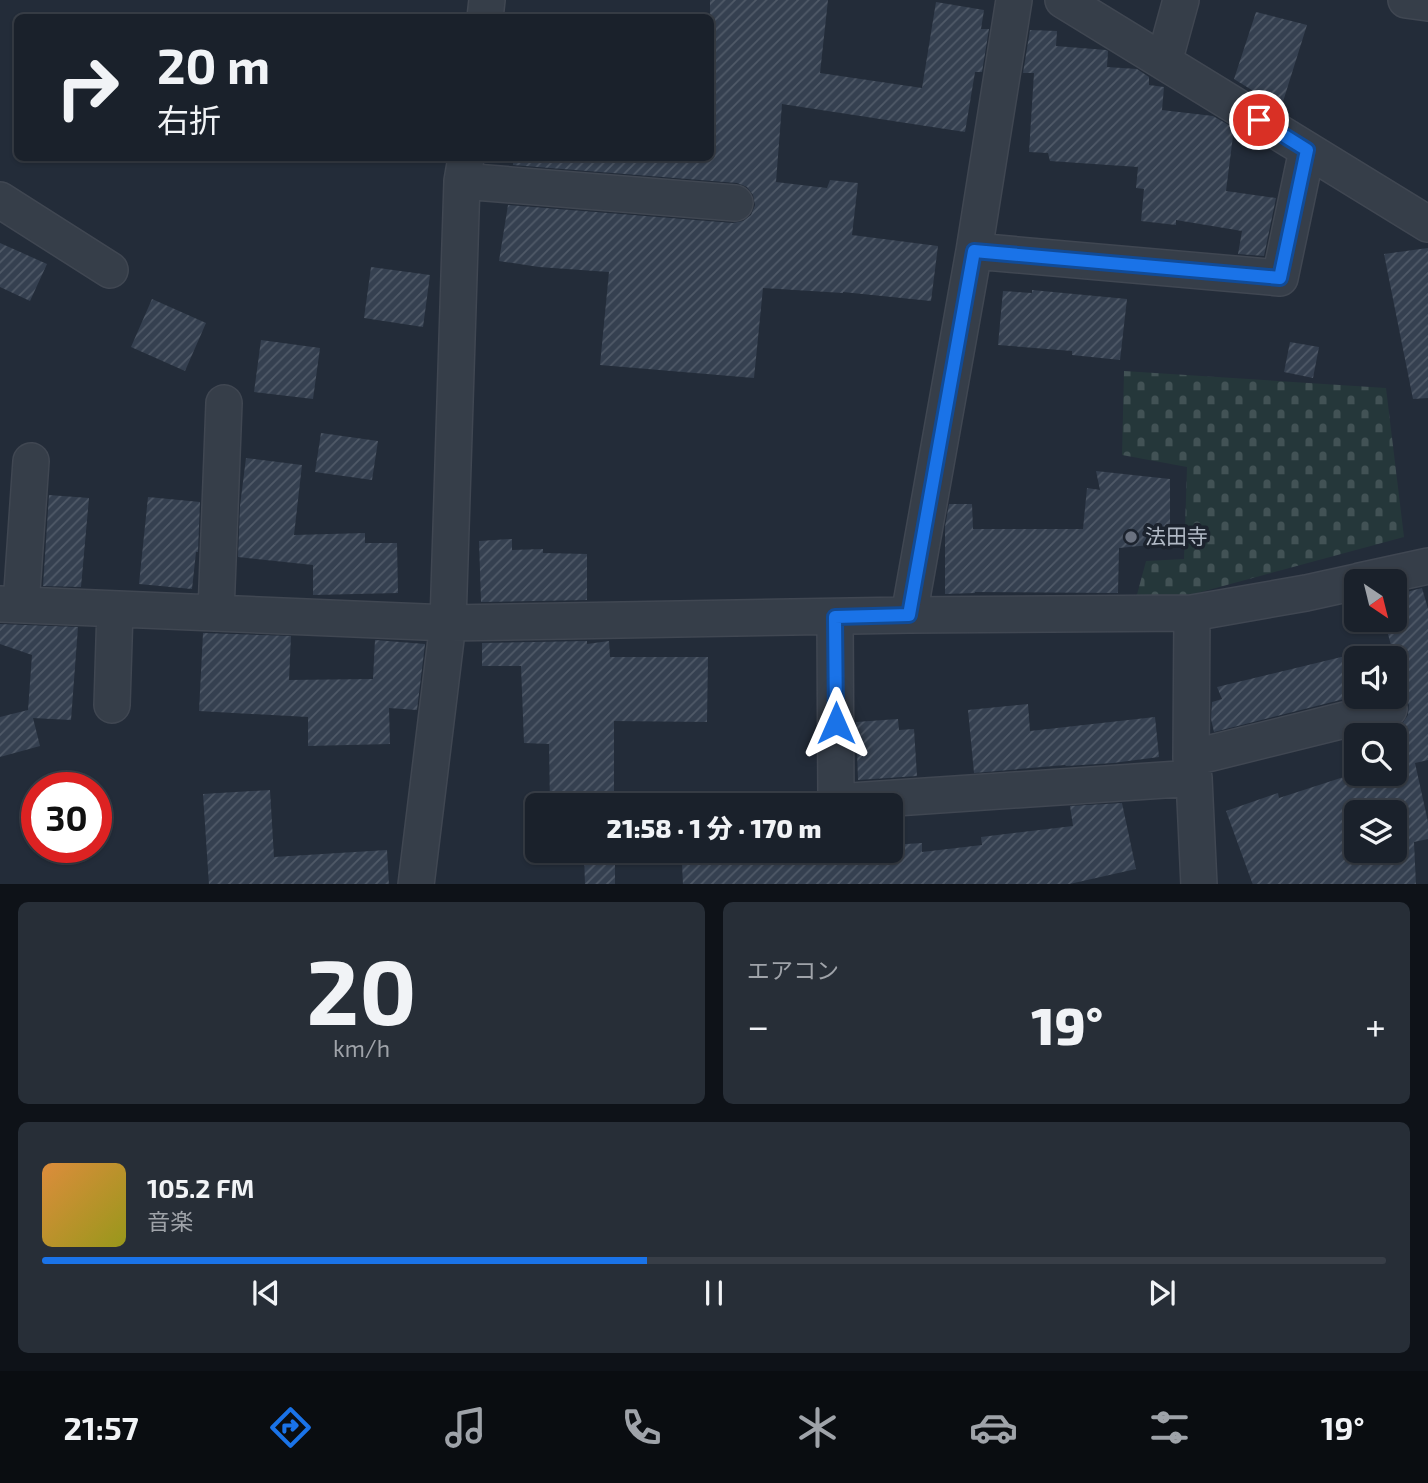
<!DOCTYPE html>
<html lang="ja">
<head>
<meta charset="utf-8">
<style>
	:root { --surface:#1a212b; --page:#272e37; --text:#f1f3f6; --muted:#9fa3a9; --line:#383e47; --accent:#1a73e8 }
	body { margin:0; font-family:"Exo 2","Noto Sans JP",sans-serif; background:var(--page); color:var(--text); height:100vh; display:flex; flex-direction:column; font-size:26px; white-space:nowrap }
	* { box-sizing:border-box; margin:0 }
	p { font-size:23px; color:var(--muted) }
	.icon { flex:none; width:38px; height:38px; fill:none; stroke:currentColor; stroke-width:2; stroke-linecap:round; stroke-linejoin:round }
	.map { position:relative; height:884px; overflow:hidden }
	.sheet { display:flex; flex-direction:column; gap:18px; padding:18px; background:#0e1218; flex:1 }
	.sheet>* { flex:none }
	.hud { position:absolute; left:14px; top:14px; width:700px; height:147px; border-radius:10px; box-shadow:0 2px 5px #0004,0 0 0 2px var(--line); background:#1a212b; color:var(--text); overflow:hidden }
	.needle { width:46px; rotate:145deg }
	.fabs { position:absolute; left:1344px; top:569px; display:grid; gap:14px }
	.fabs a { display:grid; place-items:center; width:63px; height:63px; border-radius:10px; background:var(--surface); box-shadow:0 2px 5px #0004,0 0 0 2px var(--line); font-size:35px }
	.speed { position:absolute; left:21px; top:772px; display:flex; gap:14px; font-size:35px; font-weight:700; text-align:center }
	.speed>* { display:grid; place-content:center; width:91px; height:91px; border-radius:50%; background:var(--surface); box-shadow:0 2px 5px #0004,0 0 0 2px var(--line); line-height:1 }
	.speed .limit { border:10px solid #d22; background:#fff; color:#111 }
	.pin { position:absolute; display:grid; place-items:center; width:60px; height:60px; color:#fff; margin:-30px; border:4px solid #fff; border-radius:50%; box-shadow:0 2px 7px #0007 }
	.me { position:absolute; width:77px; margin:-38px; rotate:0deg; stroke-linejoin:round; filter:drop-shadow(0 0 5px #0008) }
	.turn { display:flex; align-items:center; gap:24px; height:147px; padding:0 28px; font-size:32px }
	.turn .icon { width:91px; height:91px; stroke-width:2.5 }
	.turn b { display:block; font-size:49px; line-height:60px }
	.big { font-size:52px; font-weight:800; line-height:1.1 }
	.sheet .widget { flex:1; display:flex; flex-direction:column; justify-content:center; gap:10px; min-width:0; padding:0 24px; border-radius:10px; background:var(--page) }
	.sheet .dial { align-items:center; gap:0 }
	.dial b { font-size:91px; line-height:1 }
	.song { display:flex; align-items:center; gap:21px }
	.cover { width:84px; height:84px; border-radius:10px; background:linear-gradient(135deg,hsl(30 70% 55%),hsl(60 70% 35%)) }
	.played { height:7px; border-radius:4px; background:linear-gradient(90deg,var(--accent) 45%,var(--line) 45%) }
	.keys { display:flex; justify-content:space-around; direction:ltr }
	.heat { display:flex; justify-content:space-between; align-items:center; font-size:38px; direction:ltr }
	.sheet .tiles { flex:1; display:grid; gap:18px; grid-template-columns:1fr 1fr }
	.widget:last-child { grid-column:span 2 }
	.trip { position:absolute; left:525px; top:793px; width:378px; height:70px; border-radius:10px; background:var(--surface); box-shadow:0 2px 5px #0004,0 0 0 2px var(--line); font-weight:800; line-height:70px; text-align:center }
	.dock { display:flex; height:112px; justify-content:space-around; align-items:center; background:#0a0d11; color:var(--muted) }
	.dock .icon { width:49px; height:49px }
	.dock .selected { color:var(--accent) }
	.dock b { font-size:32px; color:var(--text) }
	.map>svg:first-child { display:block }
	.cemetery { fill:url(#cemetery-stones) }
	.building { fill:url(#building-hatch); fill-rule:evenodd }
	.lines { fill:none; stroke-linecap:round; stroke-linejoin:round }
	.street-casing { stroke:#404752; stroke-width:38 }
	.street { stroke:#363e49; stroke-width:35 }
	.route-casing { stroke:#114b97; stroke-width:18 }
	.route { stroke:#1a73e8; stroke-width:12 }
	.worship-dot { fill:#6b7280; stroke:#1c232e; stroke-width:2.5 }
	.labels { text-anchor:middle; stroke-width:7; stroke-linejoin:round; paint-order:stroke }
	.poi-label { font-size:21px; fill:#b1b9c5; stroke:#1c232e; text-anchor:start }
</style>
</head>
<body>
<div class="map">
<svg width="1428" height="885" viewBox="0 0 1428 885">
	<defs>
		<pattern id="cemetery-stones" width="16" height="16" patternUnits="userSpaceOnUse" patternTransform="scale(1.75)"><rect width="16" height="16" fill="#25373a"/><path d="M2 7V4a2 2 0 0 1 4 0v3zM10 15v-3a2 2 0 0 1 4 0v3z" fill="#425255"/></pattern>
		<pattern id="building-hatch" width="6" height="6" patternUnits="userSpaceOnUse" patternTransform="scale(1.75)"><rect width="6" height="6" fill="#354050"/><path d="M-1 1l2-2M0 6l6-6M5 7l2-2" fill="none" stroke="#505a68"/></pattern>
	</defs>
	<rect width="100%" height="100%" fill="#232c39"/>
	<path class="cemetery" d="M1124 371 1386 388 1404 537 1190 595 1135 602 1146 561 1184 559 1187 467 1122 455Z"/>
	<path class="building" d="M710 0H828L820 73 922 88 936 2 984 10 981 29H989L982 72H975L965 132 782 104 776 182 827 188 830 180 858 183 852 235 938 246 931 301 843 292V293L763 288 754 378 600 365 609 272 539 267 499 261 508 205 733 223 743 221 751 215 755 205 753 195 747 187 737 183 513 165V158H710Z
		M1256 12 1307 25 1281 108 1234 79Z
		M1030 30 1057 31 1056 46 1106 50 1108 51 1107 67 1137 69 1149 77V85L1164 87 1162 110 1213 116 1234 128 1226 191 1276 198 1264 256 1238 254 1242 231 1176 220V225L1141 221 1144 189 1136 188 1138 167 1050 161 1048 153 1029 152 1034 73H1023Z
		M0 243 47 264 30 301 0 287Z
		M1428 248V398L1413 399 1384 254Z
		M371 267 430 275 423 327 364 318Z
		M1032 290 1127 299 1120 360 1072 355V351L998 345 1003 291 1032 293Z
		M152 299 206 323 185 371 131 347Z
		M261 340 320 348 313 399 254 392Z
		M1290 342 1319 347 1313 378 1284 372Z
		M321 433 378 441 372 480 315 472Z
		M246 458 302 465 294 535 365 533V543H397L398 593 313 595V565L238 557 240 506Z
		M1096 471 1170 479V543L1119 548 1118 593 975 592V593L945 594V527L949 504H972L973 529H1083L1087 488 1100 490Z
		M49 495 89 498 81 587 43 586Z
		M148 497 200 502 198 552H196L192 589 139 584Z
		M512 539V550L543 549V553L587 554V600L481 602 479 541Z
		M1422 588 1428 609V760L1415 763 1428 822V839L1414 842 1416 885H1253L1226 811 1278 793 1279 798 1356 773 1395 774V735H1368L1394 729 1402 724 1408 715 1409 705 1404 696 1395 690V658H1356V696L1214 732 1211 719 1212 702 1222 699 1217 687 1391 645 1384 620H1395V595ZM1356 812H1395V850H1356Z
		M0 624 78 627 71 720 33 718 40 746 0 757V717L28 710 32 655 0 644Z
		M203 633 291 636 289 680 373 679 375 640 425 644 417 710 389 708 390 744 308 746V717L199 711Z
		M587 641V644L609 641 610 657H708L707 722 614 721V805H550L549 744 524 743 521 666H482V643Z
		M1028 704 1030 731 1155 717 1159 757 1113 763 1066 766 1065 765 974 773 968 710Z
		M898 719 899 730 914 729 917 776 858 780 856 722Z
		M270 790 274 857 387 850 389 885H209L203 794Z
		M1122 803 1136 869 1065 885H683L682 863 702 861 701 850H754V855L801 850H891V845L922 843V852L982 845 981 837 1073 826 1070 806Z
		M550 850H615V885H585L584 853H550Z"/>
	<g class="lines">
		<defs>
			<path id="street" d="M1063 0 1428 224
				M1406 0 1428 3
				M485 18 487 0
				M1164 62 1181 0
				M462 181 735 203
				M0 200 110 270
				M974 251 1280 278 1307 150
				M1359 581 1428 566
				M0 604 448 623 909 615 1192 613 1306 593 1356 582
				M21 605 31 461
				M216 613 224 403
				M1192 613 1191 758 1194 778 1199 885
				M909 615 974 251 1014 0
				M835 617 836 802 1194 778
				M112 705 115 609
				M1191 758 1389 709
				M416 885 448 623 462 181 466 158"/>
		</defs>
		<use href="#street" class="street-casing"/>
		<use href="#street" class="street"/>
	</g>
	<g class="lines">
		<defs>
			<path id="route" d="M836 723 835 617 909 615 974 251 1280 278 1307 150 1259 120"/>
		</defs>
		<use href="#route" class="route-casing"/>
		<use href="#route" class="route"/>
	</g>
	<circle class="worship-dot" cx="1131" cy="537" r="7"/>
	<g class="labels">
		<g class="poi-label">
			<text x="1145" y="544">法田寺</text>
		</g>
	</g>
</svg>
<div class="fabs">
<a><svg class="needle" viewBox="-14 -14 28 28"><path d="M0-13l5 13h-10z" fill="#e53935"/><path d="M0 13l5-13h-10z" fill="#9fa3a9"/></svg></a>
<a><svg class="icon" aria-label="sound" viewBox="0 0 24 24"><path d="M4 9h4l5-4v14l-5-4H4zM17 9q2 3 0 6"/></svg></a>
<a><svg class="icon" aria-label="search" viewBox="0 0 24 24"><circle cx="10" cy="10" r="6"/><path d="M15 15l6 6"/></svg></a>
<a><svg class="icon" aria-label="layers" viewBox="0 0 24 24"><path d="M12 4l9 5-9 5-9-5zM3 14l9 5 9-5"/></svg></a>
</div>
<div class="speed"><div class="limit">30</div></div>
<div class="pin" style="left:1259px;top:120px;background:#d93025"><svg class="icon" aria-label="arrive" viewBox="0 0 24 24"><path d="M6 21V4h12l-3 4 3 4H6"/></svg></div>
<svg class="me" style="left:836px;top:723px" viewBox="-20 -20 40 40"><path d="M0-17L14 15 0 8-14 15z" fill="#1a73e8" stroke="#fff" stroke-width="4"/></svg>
<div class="trip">21:58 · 1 分 · 170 m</div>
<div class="hud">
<div class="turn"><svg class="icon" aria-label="right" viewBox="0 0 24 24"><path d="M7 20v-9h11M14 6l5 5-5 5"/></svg><div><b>20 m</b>右折</div></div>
</div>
</div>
<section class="sheet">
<div class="tiles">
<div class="widget dial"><b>20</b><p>km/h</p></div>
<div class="widget"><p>エアコン</p>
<div class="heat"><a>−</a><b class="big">19°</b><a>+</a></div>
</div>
<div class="widget">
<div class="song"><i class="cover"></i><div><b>105.2 FM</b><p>音楽</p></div></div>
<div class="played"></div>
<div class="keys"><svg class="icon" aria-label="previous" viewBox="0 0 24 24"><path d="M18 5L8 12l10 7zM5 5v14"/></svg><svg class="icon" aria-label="pause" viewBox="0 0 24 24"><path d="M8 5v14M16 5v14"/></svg><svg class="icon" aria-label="next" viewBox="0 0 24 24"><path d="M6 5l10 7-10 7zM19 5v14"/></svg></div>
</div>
</div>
</section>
<nav class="dock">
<b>21:57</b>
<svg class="icon selected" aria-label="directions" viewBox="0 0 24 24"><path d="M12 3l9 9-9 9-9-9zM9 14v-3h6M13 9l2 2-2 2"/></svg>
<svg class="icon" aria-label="music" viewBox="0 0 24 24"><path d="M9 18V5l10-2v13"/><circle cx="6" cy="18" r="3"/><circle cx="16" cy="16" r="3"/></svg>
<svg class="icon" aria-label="phone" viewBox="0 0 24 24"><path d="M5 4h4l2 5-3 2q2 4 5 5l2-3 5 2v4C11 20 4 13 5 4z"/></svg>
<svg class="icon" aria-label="climate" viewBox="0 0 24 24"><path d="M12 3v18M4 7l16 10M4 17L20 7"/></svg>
<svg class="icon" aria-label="car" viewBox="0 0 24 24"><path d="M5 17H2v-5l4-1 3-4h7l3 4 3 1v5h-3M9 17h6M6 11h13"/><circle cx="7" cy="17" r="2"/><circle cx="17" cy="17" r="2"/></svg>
<svg class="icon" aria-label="filters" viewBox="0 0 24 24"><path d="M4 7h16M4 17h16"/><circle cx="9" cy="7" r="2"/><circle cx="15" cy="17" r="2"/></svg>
<b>19°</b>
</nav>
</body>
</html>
